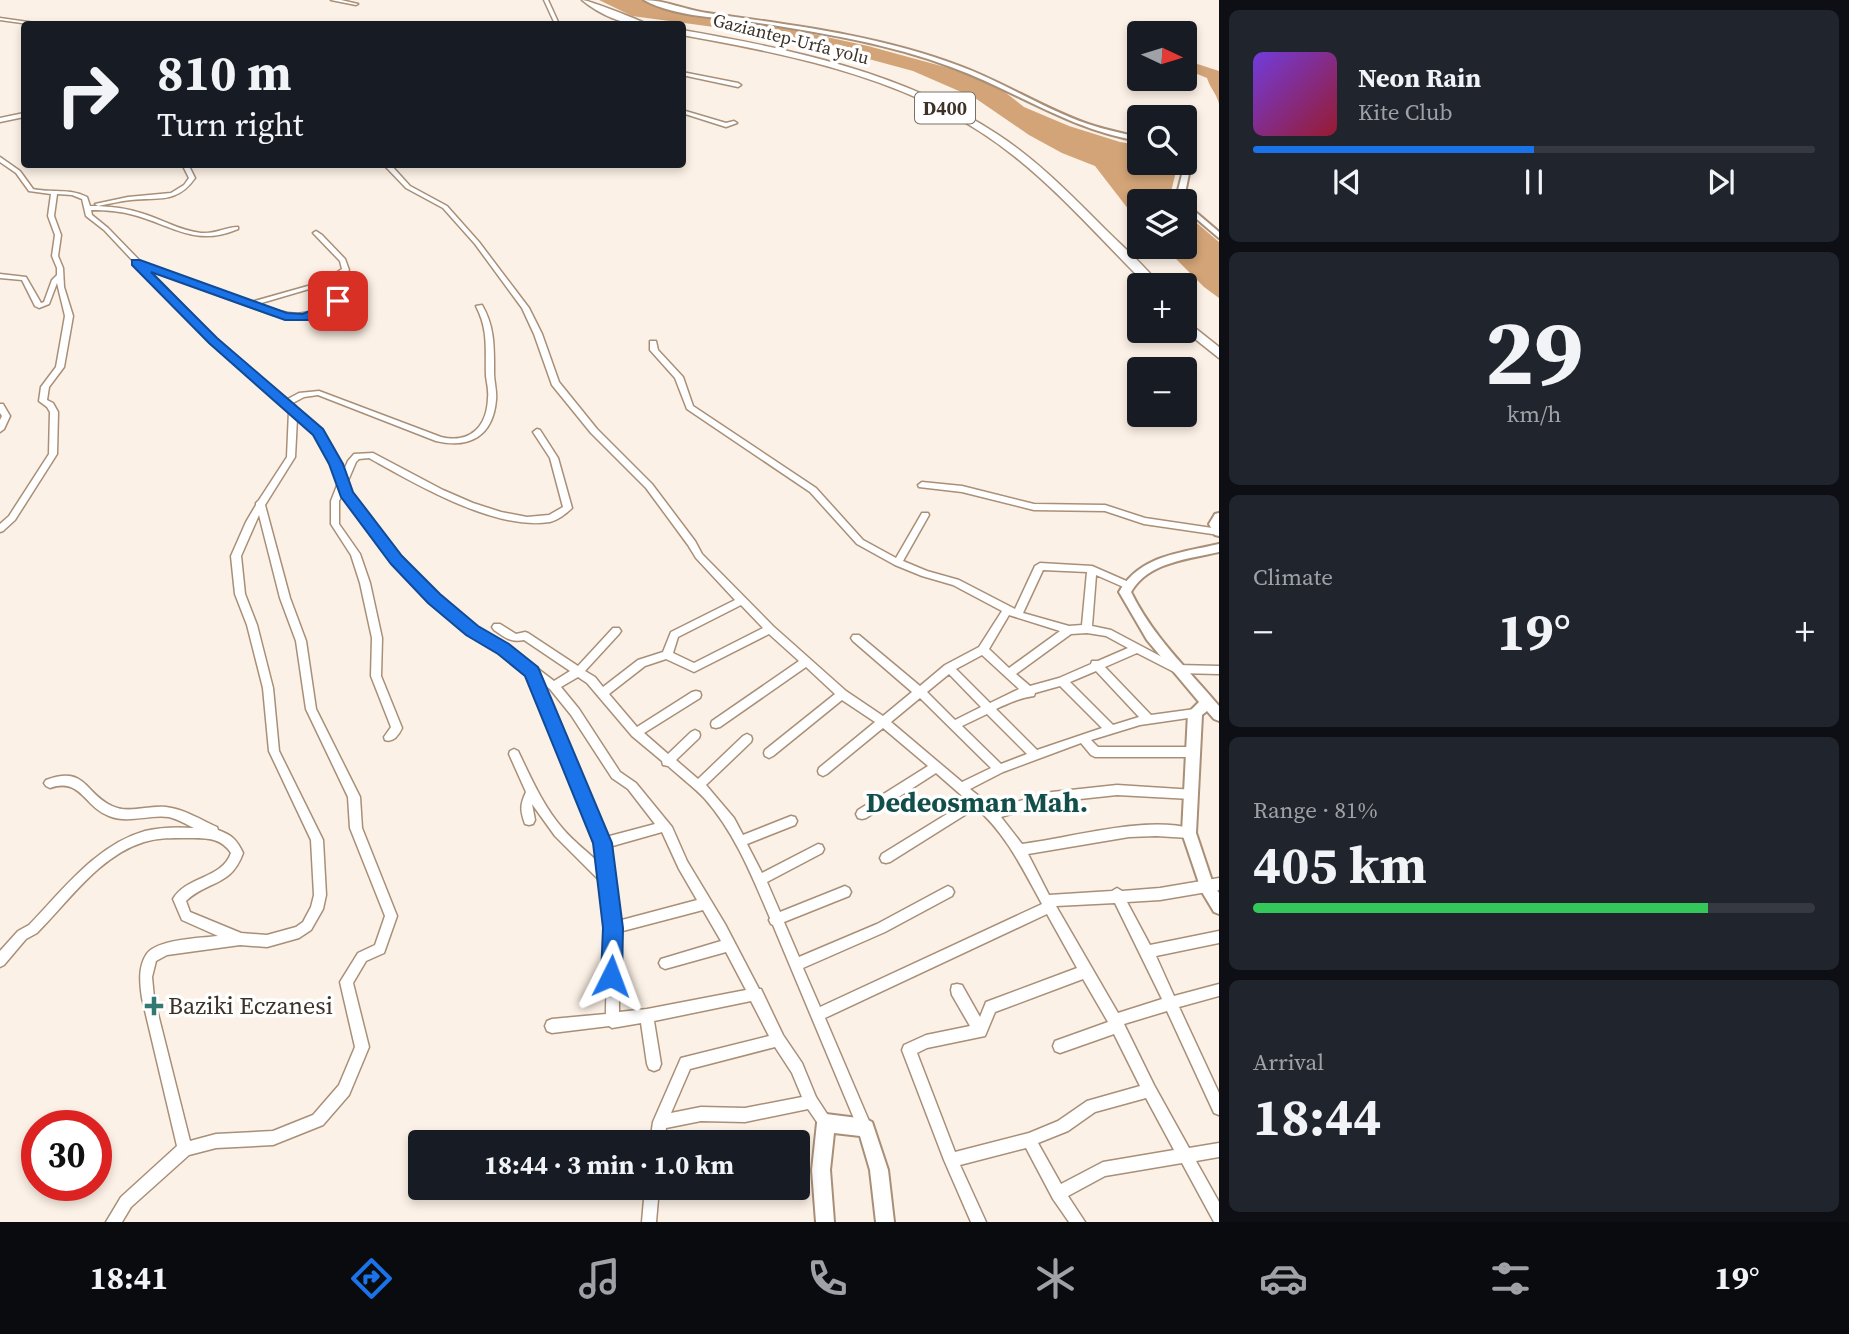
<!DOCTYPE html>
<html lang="en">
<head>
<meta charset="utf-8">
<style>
	:root { --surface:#171b24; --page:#20242c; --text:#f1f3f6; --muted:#9ea1a6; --line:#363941; --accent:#1a73e8 }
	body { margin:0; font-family:"Source Serif 4",serif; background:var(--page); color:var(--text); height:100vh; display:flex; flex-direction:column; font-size:26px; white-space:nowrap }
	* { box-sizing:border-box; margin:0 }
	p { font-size:23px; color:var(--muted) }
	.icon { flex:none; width:38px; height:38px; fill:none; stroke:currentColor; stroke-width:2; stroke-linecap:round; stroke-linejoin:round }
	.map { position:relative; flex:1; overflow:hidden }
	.details { display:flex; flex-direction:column; gap:10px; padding:10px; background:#0d0f14; width:630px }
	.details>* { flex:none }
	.top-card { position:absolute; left:21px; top:21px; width:665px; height:147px; border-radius:7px; box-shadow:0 4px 10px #0003; background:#171b24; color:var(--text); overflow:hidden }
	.needle { width:46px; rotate:94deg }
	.buttons { position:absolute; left:1127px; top:21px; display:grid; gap:14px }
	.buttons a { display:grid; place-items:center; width:70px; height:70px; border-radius:7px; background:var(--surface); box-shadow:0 4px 10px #0003; font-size:35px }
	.speed { position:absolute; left:21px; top:1110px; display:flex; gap:14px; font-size:35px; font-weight:700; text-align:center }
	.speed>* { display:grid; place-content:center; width:91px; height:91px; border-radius:50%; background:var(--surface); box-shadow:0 4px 10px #0003; line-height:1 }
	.speed .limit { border:10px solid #d22; background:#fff; color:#111 }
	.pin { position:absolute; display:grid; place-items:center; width:60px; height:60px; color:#fff; margin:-30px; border-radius:14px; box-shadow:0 4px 10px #0006 }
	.me { position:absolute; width:77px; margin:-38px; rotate:3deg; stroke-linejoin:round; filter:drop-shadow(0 0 5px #0008) }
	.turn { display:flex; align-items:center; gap:24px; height:147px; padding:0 21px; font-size:32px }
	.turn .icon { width:91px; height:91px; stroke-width:2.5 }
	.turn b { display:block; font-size:49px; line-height:60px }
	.big { font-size:52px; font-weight:700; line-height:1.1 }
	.details .tile { flex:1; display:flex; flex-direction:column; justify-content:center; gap:10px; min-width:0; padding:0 24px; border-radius:10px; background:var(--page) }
	.details .dial { align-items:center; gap:0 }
	.dial b { font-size:91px; line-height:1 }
	.song { display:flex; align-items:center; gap:21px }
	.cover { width:84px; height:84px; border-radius:10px; background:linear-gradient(135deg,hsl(260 70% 55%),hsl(350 70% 35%)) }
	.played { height:7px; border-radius:4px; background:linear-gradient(90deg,var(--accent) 50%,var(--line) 50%) }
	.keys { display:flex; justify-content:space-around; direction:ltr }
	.heat { display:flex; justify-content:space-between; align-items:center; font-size:38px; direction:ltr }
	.charge { height:10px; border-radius:5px; background:linear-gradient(90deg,#34c759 81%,var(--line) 0) }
	.trip { position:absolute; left:408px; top:1130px; width:402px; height:70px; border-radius:7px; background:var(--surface); box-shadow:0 4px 10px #0003; font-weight:700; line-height:70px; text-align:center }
	.menu { display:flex; height:112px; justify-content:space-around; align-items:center; background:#090b0e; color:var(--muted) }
	.menu .icon { width:49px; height:49px }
	.menu .current { color:var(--accent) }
	.menu b { font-size:32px; color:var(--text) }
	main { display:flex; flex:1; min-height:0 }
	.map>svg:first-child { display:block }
	.forest { fill:#d3a477 }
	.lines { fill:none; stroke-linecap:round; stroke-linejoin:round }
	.minor-casing { stroke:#a98f77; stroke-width:3 }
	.tertiary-casing { stroke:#a98f77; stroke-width:4 }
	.trunk-casing { stroke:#a98f77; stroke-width:3 }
	.minor { fill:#fff; fill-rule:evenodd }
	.tertiary { fill:#fff; fill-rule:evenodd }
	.trunk { fill:#fff; fill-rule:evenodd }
	.route { fill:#1a73e8; stroke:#114b97; stroke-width:2 }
	.poi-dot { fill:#327972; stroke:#fff; stroke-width:2.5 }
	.labels { text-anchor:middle; stroke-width:7; stroke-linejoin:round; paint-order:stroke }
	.far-street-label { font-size:18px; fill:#3d3228; stroke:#fff }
	.shield { fill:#fff; stroke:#777068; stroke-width:2 }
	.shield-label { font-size:19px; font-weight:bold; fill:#3d3228 }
	.near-poi-label { font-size:24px; fill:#3d3228; stroke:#fff; text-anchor:start }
	.district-label { font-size:28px; font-weight:bold; fill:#134f4a; stroke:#fff }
</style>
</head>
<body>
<main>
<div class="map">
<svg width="1219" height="1222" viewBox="0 0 1219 1222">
	<rect width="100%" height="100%" fill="#fcf1e6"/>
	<path class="forest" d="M599 0H642L661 8 799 31 868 46 956 70 997 86 1024 107 1069 126 1120 142 1139 145V163H1178L1170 196 1174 201H1139V223L1095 166 1062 153 1029 135 975 98 913 71 828 48 714 27 632 16Z
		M1185 60 1219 71V104C1217 94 1210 88 1207 78L1185 69Z
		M1185 213 1219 242V298L1204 287 1164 247H1185Z"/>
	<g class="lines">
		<defs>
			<path id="minor" d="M331 0H341L358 4 356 5Z
				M544 0H548L559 24H555Z
				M0 18 35 23 37 24H29L0 20Z
				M682 72 738 83 741 85 738 87 682 75Z
				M682 110 726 123 734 121 737 123 726 127 682 113Z
				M24 113V117L0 122V118Z
				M0 157 20 171 33 189C51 193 70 188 87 197L90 206C108 206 127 208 144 214 163 220 181 231 201 233 217 234 225 227 238 227V229C195 247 174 226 134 215 120 211 105 210 91 210L92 215 108 228 142 263 251 302 322 282 342 269 340 261 313 233 316 231 322 235 345 259 349 270 348 271 326 284 258 304C290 317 306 318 336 300L341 301C320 318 300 321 273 315L149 270 216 339 286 400 299 393 319 391 441 437C470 444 487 427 488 398 489 391 487 384 486 376 485 350 489 331 476 306L482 305C495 327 494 348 494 373 494 382 497 391 496 400 493 436 470 449 436 441L318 395 304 397 291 404 321 430 340 464 343 472 348 461 354 454 373 453 443 490 473 503 501 512 527 517 549 515 563 507 550 458 533 432 537 429 540 430 558 458 572 508C567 513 558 520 550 522 495 531 416 484 369 458L359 459 356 462 347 483 350 493 399 558 437 595 475 628 508 646 554 681 570 671 524 640C510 643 505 637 494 630L492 627 494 624H500L516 634 525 632 528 633 578 666 613 628H619L621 631 619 634 585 671 595 677 603 687 638 660 663 652 671 632 735 600 696 558 688 545 646 488 591 433 552 385 534 334 522 308 475 244 443 208 406 188 383 164H390L410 186 447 206 479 242 529 308 542 334 559 382 597 429 652 484 695 541 702 554 773 626 846 691 883 716 912 692 853 641 851 638 853 635H859L920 686 945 665 979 647 1002 611 953 585 922 576 895 565 857 544 810 492 687 409 675 378 650 350V341H656L658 350 683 377 693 406 816 488 863 540 896 558 922 513H928L929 515 903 561 927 571 959 580 1015 609 1035 566 1040 563 1092 566 1131 583 1133 585 1128 589 1096 575 1092 626 1111 630 1177 665 1219 666V674L1176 673 1137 653 1105 667 1151 715 1195 709 1199 710 1200 713 1199 716 1195 717 1140 725 1091 740 1098 747H1193L1197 749 1198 752 1197 755 1193 757H1095L1091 755 1081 743 1003 772 970 789 994 808 1052 792 1117 785 1195 790 1197 794 1195 798 1191 799 1117 795 1052 802 1001 817 1022 844C1071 838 1146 815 1193 829L1195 833 1193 837 1189 838 1156 836 1129 837 1028 854 1049 895 1112 891 1117 888 1122 891 1160 888 1219 878V890L1160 900 1127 902 1150 945 1219 931V943L1156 956 1174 996 1219 984V996L1179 1007 1219 1093V1115L1214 1113 1167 1011 1124 1024 1154 1085 1189 1148 1219 1143V1157L1196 1161 1219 1202V1222H1214L1182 1163 1105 1176 1068 1196 1085 1222H1069L1053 1199 1026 1148 960 1165 986 1222H971L944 1160 902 1050 904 1045 926 1035 970 1026 952 995 951 990 952 985 957 984 962 985 980 1017 986 1002 1077 968 1047 914 825 1018 872 1128 870 1133 865 1135 860 1133 773 925 771 924 769 920 770 918C752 876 735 833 705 799 694 787 680 777 668 766L663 765 662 761 632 736 587 683 578 677 561 687 579 709 620 772 636 783 672 827 687 861 725 924 759 989H761L783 1035 802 1063 816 1097 833 1123 831 1128 826 1130 821 1128 808 1109 745 1122 701 1121 666 1128 664 1143H650L653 1122 681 1058 769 1036 751 1001 654 1021 661 1064 659 1069 654 1071 649 1069 647 1064 641 1023 612 1028 609 1026 552 1033 547 1031 545 1026 547 1021 552 1019 606 1014C606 986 612 898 598 879L555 836 532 804 535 820 533 824 529 825 525 824C520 810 520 805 526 792L509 754 510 751 514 749 518 751C531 778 543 806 563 829 574 842 588 852 600 864L597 843 528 672 500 652 469 634 431 601 393 562 342 495 339 501V524L360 554 370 583 382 638 381 676 402 728C399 735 393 743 385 740L384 737 391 727 371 676 372 638 360 583 351 555 331 524V501L338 483 332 464 315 434 297 418 295 457 265 505 290 598 306 641 316 709 360 797 362 828 397 916 384 953 366 961 353 983 369 1047 349 1095 323 1125 273 1145 216 1148 189 1155 131 1207 122 1222H106L121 1197 177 1146 142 998C140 984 138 968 146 955 155 939 201 938 218 936L182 920 173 899C186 876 222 879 231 853 222 839 209 838 193 838 177 838 160 837 144 842 99 856 69 901 37 933L26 939 4 965 0 967V951L18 931 29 925C63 890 96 845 145 831 161 827 178 827 194 828 186 824 177 819 169 817 149 814 129 824 109 816 84 807 81 777 50 788L46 786 44 783 46 780C86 765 84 793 112 806 128 814 149 805 166 807 184 809 201 820 217 827L218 830C232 835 237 840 243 853 231 887 208 880 186 901L190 912 241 933 267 935 296 927 303 922 311 907 314 895 311 840 269 751 263 688 247 625 235 594 231 556 246 522 256 505V503L259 500 287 457 289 411 210 343 104 230 86 216 82 199 72 195 57 194 54 216 61 235 58 256 63 268 64 287 73 316 64 367 49 387 47 400 53 403 58 412 57 454 15 520 3 531 0 532V524L9 516 49 454 50 412 47 407 39 401 41 387 56 367 65 316 57 283 49 304 39 308 35 306 22 280 0 278V274L26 277 41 303 44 302 52 280 57 275V268L52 256 55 235 48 216 51 194 29 191 16 173 0 162ZM259 515 280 598 296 641 306 709 348 797 350 828 385 916 375 945 358 953 340 982 355 1047 339 1085 313 1115 273 1131 216 1134 190 1141 154 998 152 977 156 961 167 955 240 945 267 947 299 938 311 930 323 909 326 895 323 840 279 751 273 688 257 625 245 594 241 556ZM1043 570 1087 572 1082 625 1069 626 1023 613ZM741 605 763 628 694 663 673 653 678 637ZM1009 615 1060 631 1009 668 989 649ZM1087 633 1106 636 1128 648 1098 661H1092L1091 664 1059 678 1030 686 1016 674 1071 634ZM769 634 799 661 712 721 711 724 712 727 716 728 720 727 806 667 835 694 765 750 764 753 765 756 769 758 773 756 842 700 875 722 819 768 818 771 819 774 823 776 827 774 883 728 928 766 858 810 856 814 858 818 862 819 866 818 936 773 968 801 882 854 880 858 882 862 886 863 890 862 976 808C1006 833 1023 870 1042 904L820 1007 803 968 885 932 952 896 954 892 952 888 948 886 944 888 877 924 799 957 784 922 849 896 851 892 849 888 845 886 780 912 767 882 822 853 824 849 822 845 818 844 762 873 747 844 795 825 797 821 795 817 791 816 743 835 734 818 706 785 751 742 752 739 751 736 747 734 743 736 698 779 676 760 699 738 700 735 699 732 695 730 691 732 668 754 644 733 700 698 701 695 700 692 696 691 692 692 637 727 609 694 645 666 666 659 694 672ZM982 655 1019 689 990 703 956 669ZM1096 671 1139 717 1113 725 1070 682ZM949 674 981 707 955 720 927 692ZM542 683 550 689 571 715 612 778 628 789 655 824 606 837ZM1060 686 1102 728 1037 750 996 709C1009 703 1020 698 1034 696L1035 693ZM920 698 991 768 962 782 891 722ZM987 714 1027 754 1001 764 962 726ZM662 832 679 869 697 900 618 921 609 847ZM1115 903 1162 999 1118 1013 1056 906ZM703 910 721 941 661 959 659 963 661 967 665 969 726 952 746 990 647 1009 619 1012V932ZM1083 979 1108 1022 1055 1041 1053 1046 1055 1051 1060 1053 1114 1034 1140 1086 1087 1101 1058 1121 1029 1133 955 1152 917 1053 927 1048 985 1036 995 1012ZM775 1047 792 1073 802 1097 745 1108 701 1107 671 1113 690 1069ZM1146 1098 1174 1150 1103 1162 1061 1184 1038 1143 1068 1131 1095 1112Z
				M182 164H188L195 178C177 204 158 197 131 200 120 201 109 204 98 206L95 204 128 197 171 193 184 185 189 178Z
				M0 404H3L10 416 4 429 0 432V420L2 416 0 413Z
				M922 482 962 486 1034 504 1105 505 1145 518 1219 529V535L1144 524 1105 511 1034 510 962 492 919 487 918 485Z
				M645 1188H659L656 1222H642Z"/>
			<path id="tertiary" d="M644 0C664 0 686 10 707 13 790 25 877 35 957 65 1002 81 1042 108 1088 124 1105 130 1122 133 1139 137V141C1068 129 1017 91 951 67 890 44 823 33 759 23 722 17 677 18 644 0Z
				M1185 153 1192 159 1184 198 1186 201 1185 203 1178 201 1176 198 1185 163Z
				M1185 203 1219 232V238L1185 209Z
				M1219 513V536L1215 535 1209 524 1215 514Z
				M1219 544V552C1189 559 1148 562 1131 592 1153 637 1187 668 1219 706V721L1214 719 1207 711 1202 715 1196 833 1213 884 1219 893V914L1214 912 1202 892 1182 833 1188 713 1199 702 1147 640 1119 592C1140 555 1181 553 1219 544Z
				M826 1114 866 1119 872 1122 888 1170 894 1222H876L870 1170 860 1136 834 1133 830 1170 834 1222H816L812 1170 817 1123 820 1117Z"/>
			<path id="trunk" d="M582 0C588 0 640 20 646 24 624 26 599 14 582 0Z
				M682 30C791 49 903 72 997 134 1037 160 1071 195 1104 228 1123 247 1144 265 1160 285H1147C1103 242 1062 194 1014 156 920 80 798 56 682 35Z
				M1185 320 1219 347V358L1185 331Z"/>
		</defs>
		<use href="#minor" class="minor-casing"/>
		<use href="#tertiary" class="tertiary-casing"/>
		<use href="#trunk" class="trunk-casing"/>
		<use href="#minor" class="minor"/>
		<use href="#tertiary" class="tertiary"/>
		<use href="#trunk" class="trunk"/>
	</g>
	<path class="route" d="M132 260H140L287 313 303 314 338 298 344 301 309 320H285L151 272 217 338 323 429 343 464 353 492 402 556 440 594 478 626 509 644 538 667 612 843 623 928 622 976 619 983 611 986 604 983 601 976 603 928 593 843 525 676 498 654 466 635 428 603 391 564 341 497 329 464 313 435 209 343 132 265Z"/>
	<path class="poi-dot" d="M150.5 995.5h7v7h7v7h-7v7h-7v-7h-7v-7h7z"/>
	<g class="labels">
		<g class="far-street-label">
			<text transform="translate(791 39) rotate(14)" y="6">Gaziantep-Urfa yolu</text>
		</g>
		<rect class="shield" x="915" y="92.5" width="60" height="31" rx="5"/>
		<g class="shield-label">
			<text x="945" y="115">D400</text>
		</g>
		<g class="near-poi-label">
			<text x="168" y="1014">Baziki Eczanesi</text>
		</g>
		<g class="district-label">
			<text x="977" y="812">Dedeosman Mah.</text>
		</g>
	</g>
</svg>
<div class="buttons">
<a><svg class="needle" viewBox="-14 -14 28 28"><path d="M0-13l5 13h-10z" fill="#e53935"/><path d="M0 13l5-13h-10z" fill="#9ea1a6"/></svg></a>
<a><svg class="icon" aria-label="search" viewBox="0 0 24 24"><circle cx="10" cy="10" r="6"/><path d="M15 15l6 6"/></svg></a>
<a><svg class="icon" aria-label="layers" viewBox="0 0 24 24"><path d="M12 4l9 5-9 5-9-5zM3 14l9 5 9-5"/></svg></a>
<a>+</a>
<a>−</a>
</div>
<div class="speed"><div class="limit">30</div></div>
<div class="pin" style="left:338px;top:301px;background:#d93025"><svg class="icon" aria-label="arrive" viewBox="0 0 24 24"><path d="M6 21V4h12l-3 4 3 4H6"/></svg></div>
<svg class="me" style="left:611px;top:976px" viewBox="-20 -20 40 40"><path d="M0-17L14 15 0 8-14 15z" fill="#1a73e8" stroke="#fff" stroke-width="4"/></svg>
<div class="trip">18:44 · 3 min · 1.0 km</div>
<div class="top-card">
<div class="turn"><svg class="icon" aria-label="right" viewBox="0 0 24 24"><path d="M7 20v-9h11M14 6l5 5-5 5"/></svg><div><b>810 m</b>Turn right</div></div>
</div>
</div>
<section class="details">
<div class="tile">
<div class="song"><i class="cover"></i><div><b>Neon Rain</b><p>Kite Club</p></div></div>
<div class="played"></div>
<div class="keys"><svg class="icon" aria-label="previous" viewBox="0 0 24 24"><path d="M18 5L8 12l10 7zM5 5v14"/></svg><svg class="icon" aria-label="pause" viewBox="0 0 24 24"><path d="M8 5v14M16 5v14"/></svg><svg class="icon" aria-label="next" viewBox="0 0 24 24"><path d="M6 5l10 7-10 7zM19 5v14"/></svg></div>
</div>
<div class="tile dial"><b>29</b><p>km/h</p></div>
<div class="tile"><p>Climate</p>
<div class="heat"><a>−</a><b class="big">19°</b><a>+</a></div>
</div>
<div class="tile"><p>Range · 81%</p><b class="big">405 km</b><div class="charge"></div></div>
<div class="tile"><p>Arrival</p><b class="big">18:44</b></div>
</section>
</main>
<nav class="menu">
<b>18:41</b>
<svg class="icon current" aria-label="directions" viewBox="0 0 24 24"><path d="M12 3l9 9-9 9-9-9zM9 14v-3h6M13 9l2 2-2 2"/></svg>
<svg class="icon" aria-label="music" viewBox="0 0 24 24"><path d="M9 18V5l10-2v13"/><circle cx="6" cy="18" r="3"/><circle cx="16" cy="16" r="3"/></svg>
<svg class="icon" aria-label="phone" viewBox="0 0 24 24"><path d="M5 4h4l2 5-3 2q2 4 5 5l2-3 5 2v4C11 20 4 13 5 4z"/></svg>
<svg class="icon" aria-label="climate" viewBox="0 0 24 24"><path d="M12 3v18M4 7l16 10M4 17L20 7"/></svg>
<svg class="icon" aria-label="car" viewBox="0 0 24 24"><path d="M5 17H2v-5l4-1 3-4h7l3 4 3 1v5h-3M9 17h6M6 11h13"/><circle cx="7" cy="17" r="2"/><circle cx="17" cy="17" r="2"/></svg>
<svg class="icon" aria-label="filters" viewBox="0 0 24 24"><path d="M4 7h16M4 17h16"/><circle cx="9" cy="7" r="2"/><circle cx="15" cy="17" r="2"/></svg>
<b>19°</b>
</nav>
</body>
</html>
